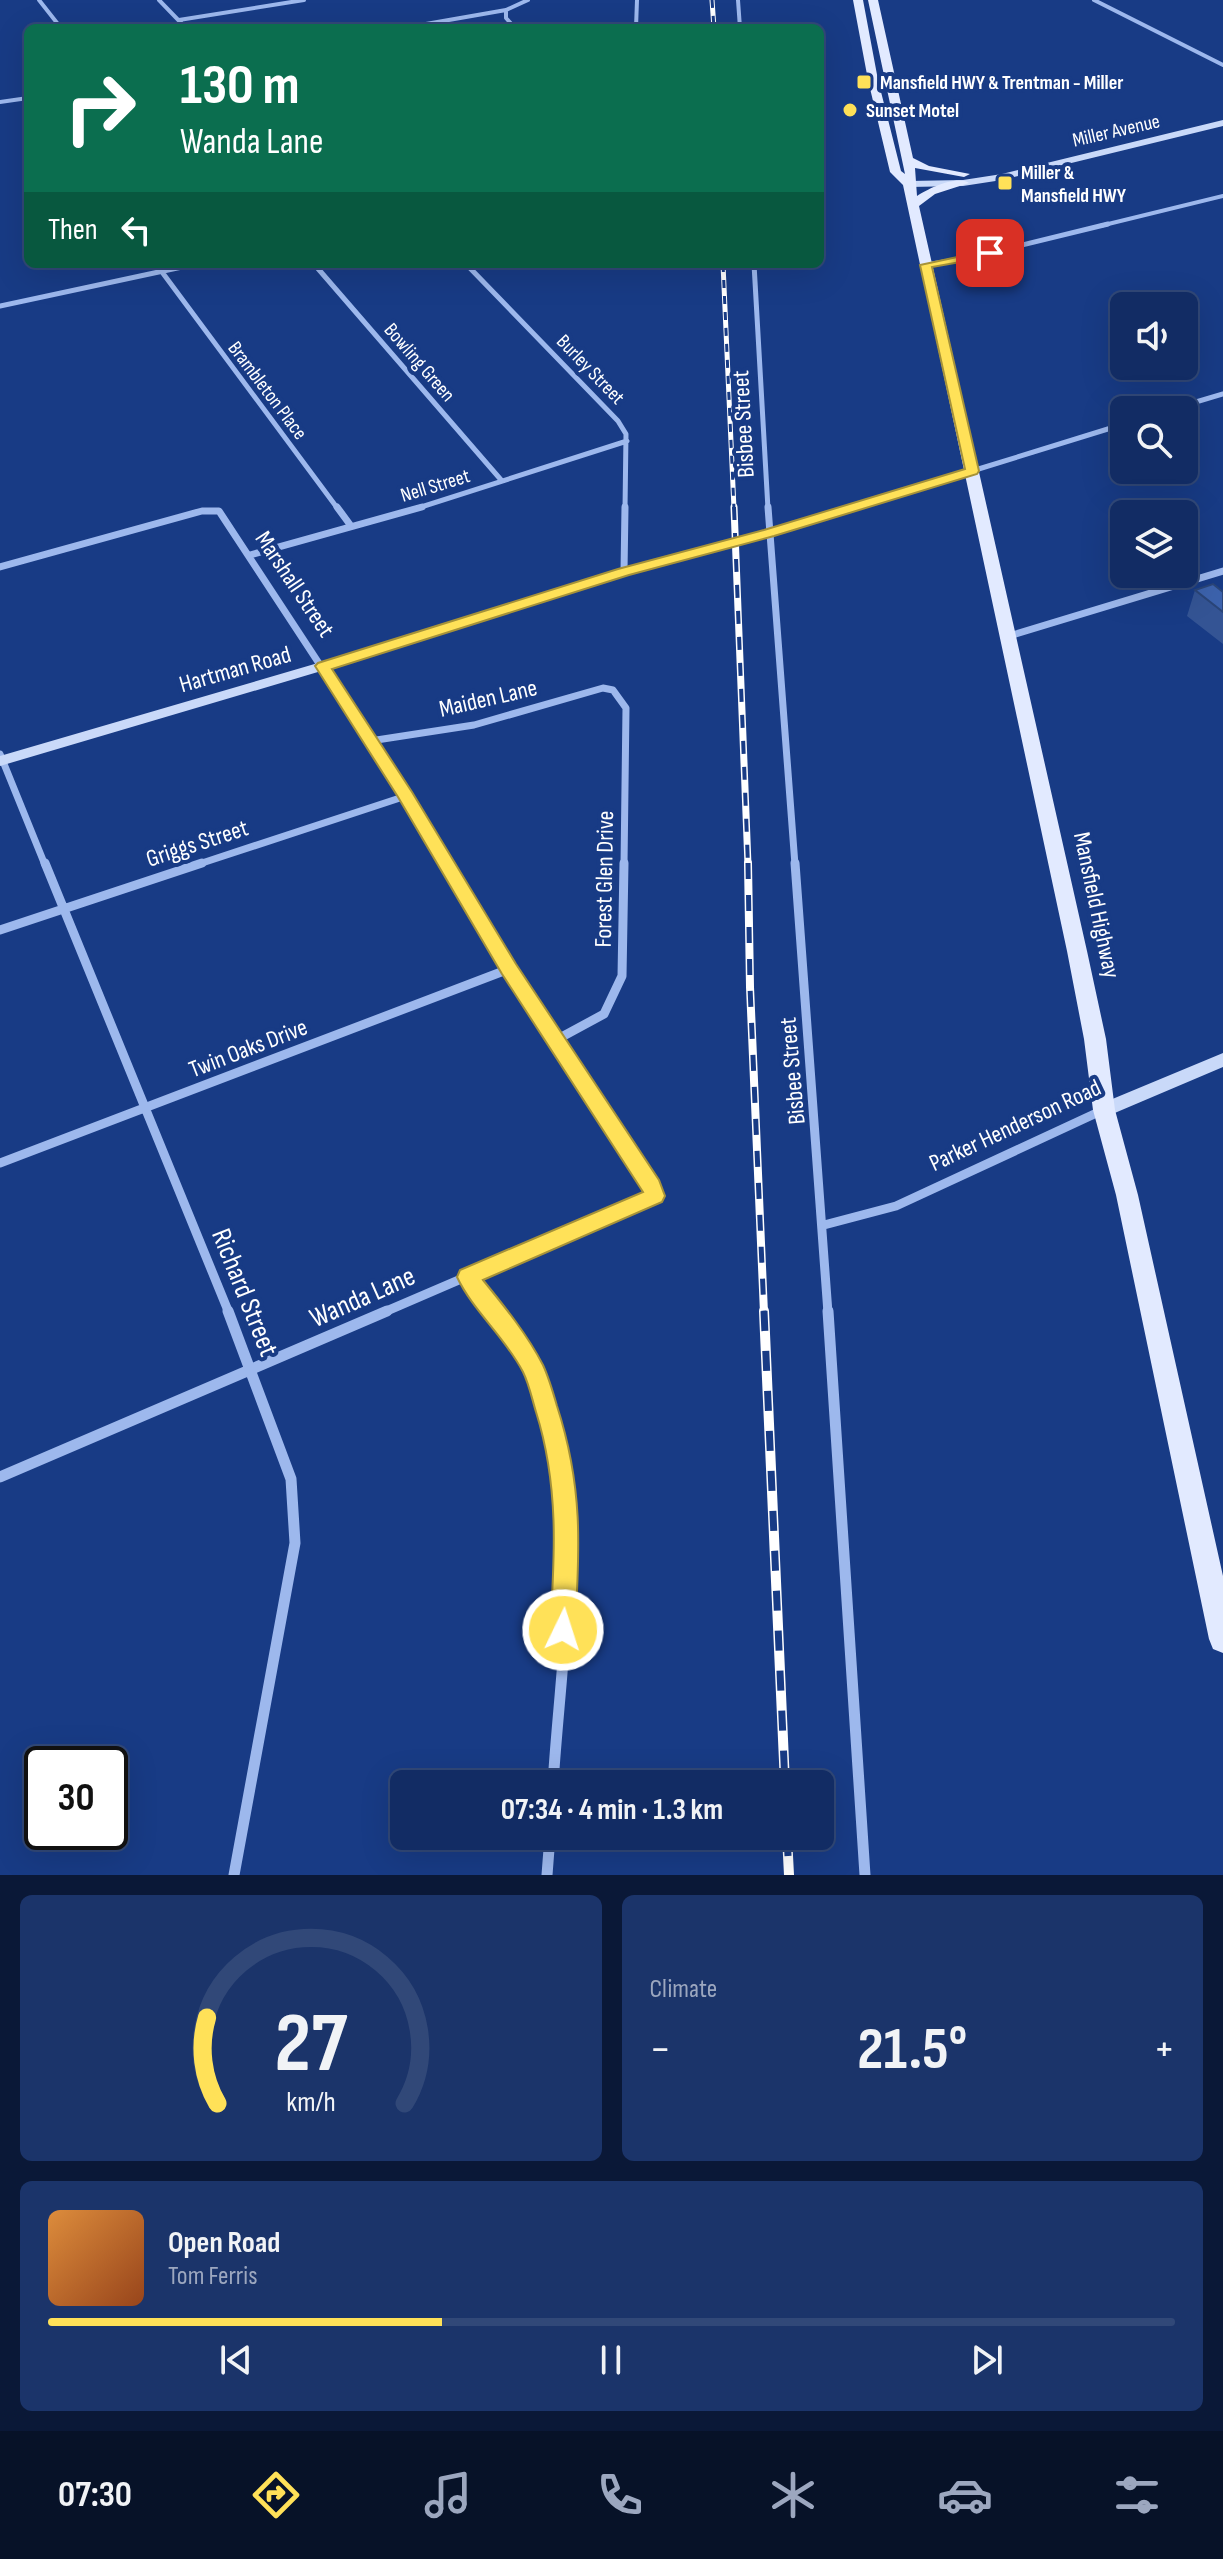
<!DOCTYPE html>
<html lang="en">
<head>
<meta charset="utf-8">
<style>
	:root { --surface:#122c64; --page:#1b346a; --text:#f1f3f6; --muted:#9ca7bf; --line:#314878; --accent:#ffe158 }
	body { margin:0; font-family:"Sofia Sans Condensed",sans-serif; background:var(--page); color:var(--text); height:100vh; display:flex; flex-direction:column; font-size:30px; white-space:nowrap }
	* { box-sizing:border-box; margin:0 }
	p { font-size:26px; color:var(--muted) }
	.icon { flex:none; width:44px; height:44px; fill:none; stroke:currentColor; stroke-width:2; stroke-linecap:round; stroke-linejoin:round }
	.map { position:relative; height:1875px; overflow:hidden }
	.panel { display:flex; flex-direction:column; gap:20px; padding:20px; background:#0a1837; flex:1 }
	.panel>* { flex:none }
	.guide { position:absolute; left:24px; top:24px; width:800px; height:244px; border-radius:12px; box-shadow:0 8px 32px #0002,0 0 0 2px var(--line); background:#0b6e4f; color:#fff; overflow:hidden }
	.controls { position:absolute; left:1110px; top:292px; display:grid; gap:16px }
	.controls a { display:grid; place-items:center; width:88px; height:88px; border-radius:12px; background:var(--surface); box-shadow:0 8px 32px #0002,0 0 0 2px var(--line); font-size:40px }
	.speed { position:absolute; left:24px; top:1746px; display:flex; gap:16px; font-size:40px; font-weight:700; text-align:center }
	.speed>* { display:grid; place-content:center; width:104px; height:104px; border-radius:50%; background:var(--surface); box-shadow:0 8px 32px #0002,0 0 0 2px var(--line); line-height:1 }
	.speed .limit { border:4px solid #111; border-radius:12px; background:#fff; color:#111 }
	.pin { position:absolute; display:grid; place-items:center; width:68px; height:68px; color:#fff; margin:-34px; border-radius:16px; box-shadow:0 4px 12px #0006 }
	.me { position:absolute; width:88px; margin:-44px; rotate:4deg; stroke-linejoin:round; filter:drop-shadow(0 0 6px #0008) }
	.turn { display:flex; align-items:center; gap:28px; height:168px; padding:0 24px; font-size:36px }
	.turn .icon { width:104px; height:104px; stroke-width:2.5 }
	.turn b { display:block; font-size:56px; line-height:68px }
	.then { display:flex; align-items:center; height:76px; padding:0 24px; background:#0003; gap:16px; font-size:30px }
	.big { font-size:60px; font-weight:700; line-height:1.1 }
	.panel .widget { flex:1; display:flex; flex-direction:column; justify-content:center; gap:12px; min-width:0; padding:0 28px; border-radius:12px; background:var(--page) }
	.panel .dial { align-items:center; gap:0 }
	.dial svg { height:208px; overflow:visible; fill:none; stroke:var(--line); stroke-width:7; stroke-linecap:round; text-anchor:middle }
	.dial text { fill:var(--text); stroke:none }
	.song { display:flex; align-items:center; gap:24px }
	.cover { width:96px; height:96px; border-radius:12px; background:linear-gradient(135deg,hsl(30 70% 55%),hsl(20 70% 35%)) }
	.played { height:8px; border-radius:4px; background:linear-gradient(90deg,var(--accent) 35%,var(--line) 35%) }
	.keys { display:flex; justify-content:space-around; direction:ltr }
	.heat { display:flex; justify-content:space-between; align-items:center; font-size:44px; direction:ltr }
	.panel .tiles { flex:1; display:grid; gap:20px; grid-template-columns:1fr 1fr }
	.widget:last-child { grid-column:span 2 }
	.trip { position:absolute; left:390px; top:1770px; width:444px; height:80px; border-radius:12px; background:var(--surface); box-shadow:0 8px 32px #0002,0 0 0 2px var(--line); font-weight:700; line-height:80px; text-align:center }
	.dock { display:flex; height:128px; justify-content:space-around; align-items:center; background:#071228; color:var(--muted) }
	.dock .icon { width:56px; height:56px }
	.dock .current { color:var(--accent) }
	.dock b { font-size:36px; color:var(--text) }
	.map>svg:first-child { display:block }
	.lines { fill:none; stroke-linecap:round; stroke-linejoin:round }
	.street-far4 { stroke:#9db8ed; stroke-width:4 }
	.street-far3 { stroke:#9db8ed; stroke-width:5 }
	.street-far2 { stroke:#9db8ed; stroke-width:7 }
	.street-far1 { stroke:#9db8ed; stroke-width:9 }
	.street { stroke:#9db8ed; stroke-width:11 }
	.secondary { fill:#c9d9f9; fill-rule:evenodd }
	.primary { fill:#e2eaff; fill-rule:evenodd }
	.rail-far3-casing { stroke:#fff; stroke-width:5 }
	.rail-far2-casing { stroke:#fff; stroke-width:7 }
	.rail-far1-casing { stroke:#fff; stroke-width:8 }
	.rail-casing { stroke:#fff; stroke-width:10 }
	.rail-far3 { stroke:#183b85; stroke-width:3; stroke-dasharray:8; stroke-linecap:butt }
	.rail-far2 { stroke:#183b85; stroke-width:4; stroke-dasharray:13; stroke-linecap:butt }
	.rail-far1 { stroke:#183b85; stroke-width:5; stroke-dasharray:16; stroke-linecap:butt }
	.rail { stroke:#183b85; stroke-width:7; stroke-dasharray:20; stroke-linecap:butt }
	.wall { fill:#345494 }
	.building { fill:#3c62ac; stroke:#2a4578; stroke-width:2 }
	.route { fill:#ffe158; stroke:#a69239; stroke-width:2 }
	.poi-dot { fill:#ffe158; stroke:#183b85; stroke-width:3 }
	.labels { text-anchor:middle; stroke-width:8; stroke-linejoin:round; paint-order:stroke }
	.far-poi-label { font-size:20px; font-weight:bold; fill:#fff; stroke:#183b85; text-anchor:start }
	.far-street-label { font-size:20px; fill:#fff; stroke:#183b85 }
	.street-label { font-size:24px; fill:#fff; stroke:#183b85 }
	.near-street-label { font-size:28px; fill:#fff; stroke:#183b85 }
</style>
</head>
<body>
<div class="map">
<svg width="1223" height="1875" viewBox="0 0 1223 1875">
	<rect width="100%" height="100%" fill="#183b85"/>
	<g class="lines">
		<path class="street-far4" d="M39 0 61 28
			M159 0 186 28
			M738 0 740 28
			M1094 0 1223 65
			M506 10V18L515 28
			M179 20 304 0
			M403 28 506 10 528 0
			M636 28 637 0
			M0 102 28 98
			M1100 226 1223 196"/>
		<path class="street-far3" d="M314 264 502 481
			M466 264 618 421 626 434 625 509
			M754 264 768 509
			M926 265 973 257 1108 224
			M162 272 338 509
			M0 306 196 264
			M1169 410 1223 394
			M972 471 1124 424
			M415 509 627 441"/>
		<path class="street-far2" d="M337 507 351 526
			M768 507 795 865
			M250 555 422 507
			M0 567 202 511H219L406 796 447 865
			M624 572 625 507
			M1006 637 1223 571
			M370 741 474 725 603 688 613 690 626 708 624 865
			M0 754 45 865
			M196 865 406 796"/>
		<path class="street-far1" d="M45 863 229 1313
			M795 863 828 1313
			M0 930 202 863
			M556 1040 604 1014 622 976 624 863
			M0 1163 509 969
			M824 1225 896 1206 1103 1110
			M468 1277 497 1313
			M382 1313 654 1196 651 1186 509 969 446 863"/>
		<path class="street" d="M228 1311 291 1479 295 1543 234 1875
			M495 1311C510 1330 525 1350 535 1372 590 1496 561 1653 553 1784
			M828 1311 865 1875
			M0 1477 387 1311
			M547 1875 550 1836"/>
		<path class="secondary" d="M1223 120V126L1002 180 963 186 909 187 904 184 909 181 963 180 1002 174Z
			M972 467 978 471 976 474 773 536 629 575 328 669 0 766V756L318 663 619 569 765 530Z
			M1223 1053V1067L1110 1115 1104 1117 1098 1115 1095 1110 1098 1105Z"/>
		<path class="primary" d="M853 0H863L878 80 901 171 905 174 868 0H878L913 158 929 166 970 174 964 177 915 168 917 196C929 188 957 175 969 183L935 194 919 206 1087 951 1106 1039 1115 1110 1138 1195 1223 1576V1653L1213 1649 1209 1639 1116 1195 1093 1110 1084 1039 1067 951 903 185 890 172 868 80Z"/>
		<defs>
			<path id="rail-far3" d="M712 0 714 28
				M723 264 734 509"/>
			<path id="rail-far2" d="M734 507 748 865"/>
			<path id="rail-far1" d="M748 863 750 987 764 1313"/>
			<path id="rail" d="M764 1311 785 1784
				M787 1836 789 1875"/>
		</defs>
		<use href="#rail-far3" class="rail-far3-casing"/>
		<use href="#rail-far2" class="rail-far2-casing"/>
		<use href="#rail-far1" class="rail-far1-casing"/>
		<use href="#rail" class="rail-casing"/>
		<use href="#rail-far3" class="rail-far3"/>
		<use href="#rail-far2" class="rail-far2"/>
		<use href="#rail-far1" class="rail-far1"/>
		<use href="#rail" class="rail"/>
	</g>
	<path class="wall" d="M1195 590 1223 592V644L1187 616Z"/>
	<path class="building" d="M1213 584 1223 592V612L1195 590Z"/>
	<path class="route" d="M990 250 996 253 994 256 932 267 979 471 977 474 774 536 629 575 332 669 412 792 516 964 659 1180 665 1196 662 1202 483 1280C505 1307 527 1334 543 1365 549 1378 553 1392 557 1406 583 1486 580 1547 575 1630L571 1639 563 1643 554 1639 550 1630C555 1555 559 1485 536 1412 532 1399 529 1384 523 1372 505 1337 473 1311 457 1277L460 1270 643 1192 502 974 398 797 315 666 318 663 618 569 764 530 965 469 920 265Z"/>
	<g class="poi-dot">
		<rect x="856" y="74" width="16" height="16" rx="4"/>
		<circle cx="850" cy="110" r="8"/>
		<rect x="997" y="175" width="16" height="16" rx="4"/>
	</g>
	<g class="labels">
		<g class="far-poi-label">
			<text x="880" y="89">Mansfield HWY &amp; Trentman - Miller</text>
			<text x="866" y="117">Sunset Motel</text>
			<text x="1021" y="179">Miller &amp;<tspan x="1021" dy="23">Mansfield HWY</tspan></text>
		</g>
		<g class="far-street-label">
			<text transform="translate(1116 130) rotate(-13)" y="7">Miller Avenue</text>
			<text transform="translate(420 362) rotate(49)" y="7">Bowling Green</text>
			<text transform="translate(591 369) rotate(46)" y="7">Burley Street</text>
			<text transform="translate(268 390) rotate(53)" y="7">Brambleton Place</text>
			<text transform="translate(435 485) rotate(-17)" y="7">Nell Street</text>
		</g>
		<g class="street-label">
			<text transform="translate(743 424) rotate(-93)" y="8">Bisbee Street</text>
			<text transform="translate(295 584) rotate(56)" y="8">Marshall Street</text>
			<text transform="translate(235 669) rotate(-16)" y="8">Hartman Road</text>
			<text transform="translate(488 698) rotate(-13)" y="8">Maiden Lane</text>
			<text transform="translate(197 843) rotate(-18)" y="8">Griggs Street</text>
			<text transform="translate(604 879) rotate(-89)" y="8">Forest Glen Drive</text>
			<text transform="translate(1097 905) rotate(78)" y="8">Mansfield Highway</text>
			<text transform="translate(248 1048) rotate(-21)" y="8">Twin Oaks Drive</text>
			<text transform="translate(792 1071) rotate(-95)" y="8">Bisbee Street</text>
			<text transform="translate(1015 1125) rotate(-25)" y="8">Parker Henderson Road</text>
		</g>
		<g class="near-street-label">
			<text transform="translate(246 1292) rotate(68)" y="10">Richard Street</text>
			<text transform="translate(362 1296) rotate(-24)" y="10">Wanda Lane</text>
		</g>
	</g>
</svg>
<div class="controls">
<a><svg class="icon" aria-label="sound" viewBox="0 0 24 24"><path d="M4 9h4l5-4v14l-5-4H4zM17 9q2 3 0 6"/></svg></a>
<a><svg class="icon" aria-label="search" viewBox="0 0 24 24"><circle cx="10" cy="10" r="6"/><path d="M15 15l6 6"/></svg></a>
<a><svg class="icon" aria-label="layers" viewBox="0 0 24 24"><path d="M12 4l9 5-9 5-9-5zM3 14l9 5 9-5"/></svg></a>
</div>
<div class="speed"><div class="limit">30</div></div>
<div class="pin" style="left:990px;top:253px;background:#d93025"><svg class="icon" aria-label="arrive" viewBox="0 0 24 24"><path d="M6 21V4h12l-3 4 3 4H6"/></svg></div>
<svg class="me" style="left:563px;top:1630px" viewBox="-20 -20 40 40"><circle r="17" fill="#ffe158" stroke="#fff" stroke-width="3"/><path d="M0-11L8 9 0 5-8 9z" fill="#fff"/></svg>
<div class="trip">07:34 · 4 min · 1.3 km</div>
<div class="guide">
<div class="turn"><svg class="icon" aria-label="right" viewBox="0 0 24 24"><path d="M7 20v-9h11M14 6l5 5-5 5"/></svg><div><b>130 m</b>Wanda Lane</div></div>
<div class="then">Then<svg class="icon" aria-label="left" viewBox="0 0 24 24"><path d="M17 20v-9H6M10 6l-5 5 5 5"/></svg></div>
</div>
</div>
<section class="panel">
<div class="tiles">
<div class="widget dial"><svg viewBox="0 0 100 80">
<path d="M14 69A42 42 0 1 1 86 69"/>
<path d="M14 69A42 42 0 0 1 10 36" stroke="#ffe158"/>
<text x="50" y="56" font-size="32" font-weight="700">27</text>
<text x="50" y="72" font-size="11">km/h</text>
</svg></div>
<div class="widget"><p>Climate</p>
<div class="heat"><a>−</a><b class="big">21.5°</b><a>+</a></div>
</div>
<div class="widget">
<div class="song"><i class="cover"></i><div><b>Open Road</b><p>Tom Ferris</p></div></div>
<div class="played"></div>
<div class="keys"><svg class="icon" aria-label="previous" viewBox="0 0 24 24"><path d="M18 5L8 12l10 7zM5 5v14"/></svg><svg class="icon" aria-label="pause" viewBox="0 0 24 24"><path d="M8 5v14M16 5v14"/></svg><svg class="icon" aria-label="next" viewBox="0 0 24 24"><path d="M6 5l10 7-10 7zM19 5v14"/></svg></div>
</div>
</div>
</section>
<nav class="dock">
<b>07:30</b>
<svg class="icon current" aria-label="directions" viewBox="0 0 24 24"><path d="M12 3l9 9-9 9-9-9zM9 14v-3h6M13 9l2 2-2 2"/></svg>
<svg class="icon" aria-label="music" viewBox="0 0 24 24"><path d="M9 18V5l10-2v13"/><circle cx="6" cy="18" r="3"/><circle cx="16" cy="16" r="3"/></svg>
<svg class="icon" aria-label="phone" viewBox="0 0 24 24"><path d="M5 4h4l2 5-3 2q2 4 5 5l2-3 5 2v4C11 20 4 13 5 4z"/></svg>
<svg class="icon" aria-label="climate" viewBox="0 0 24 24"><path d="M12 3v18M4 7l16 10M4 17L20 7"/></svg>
<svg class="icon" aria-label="car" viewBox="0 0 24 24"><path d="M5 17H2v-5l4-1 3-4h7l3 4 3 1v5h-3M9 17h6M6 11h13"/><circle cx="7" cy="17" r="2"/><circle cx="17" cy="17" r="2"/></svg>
<svg class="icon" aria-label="filters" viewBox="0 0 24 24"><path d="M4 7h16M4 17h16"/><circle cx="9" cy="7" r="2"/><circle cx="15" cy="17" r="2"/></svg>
</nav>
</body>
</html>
